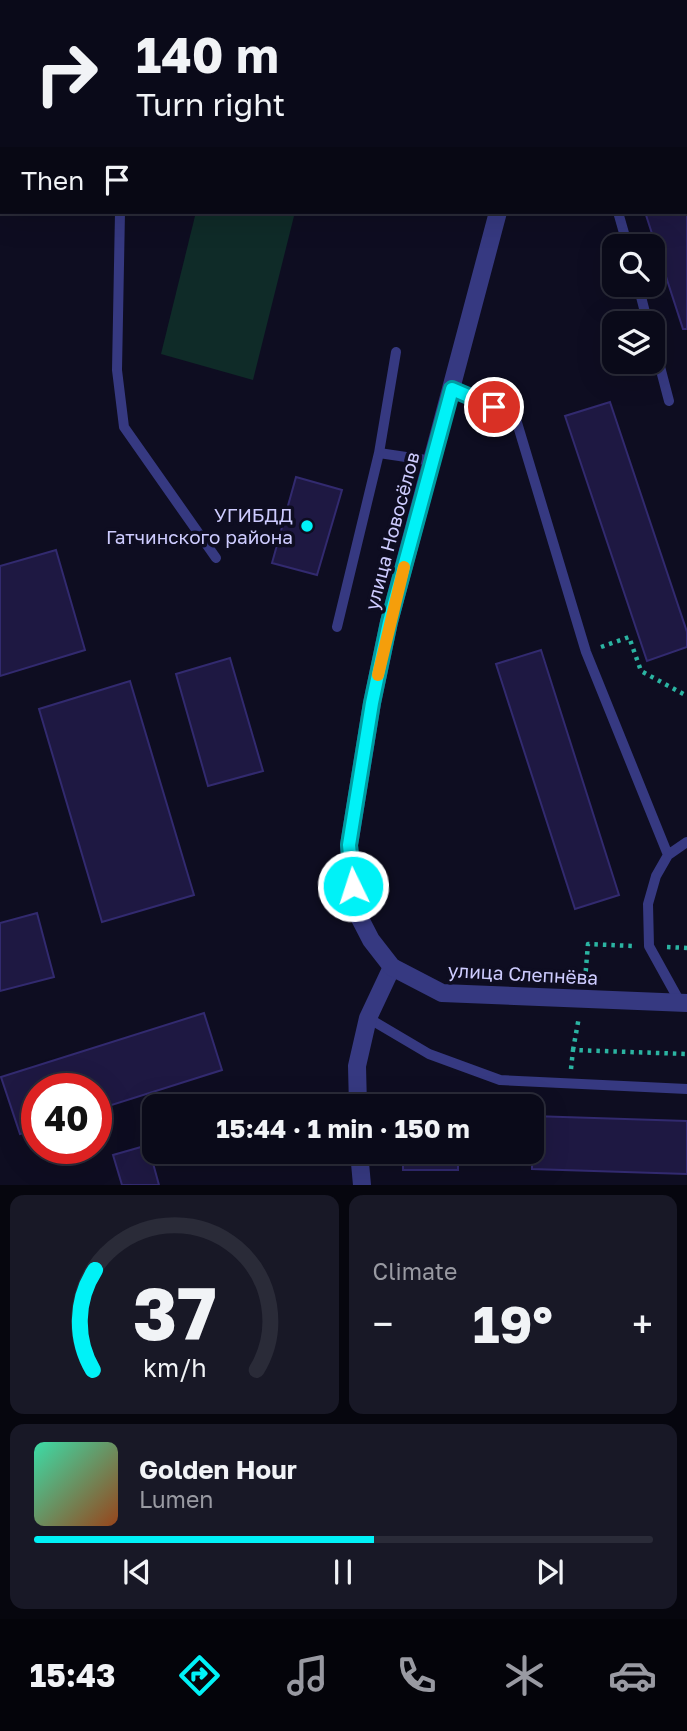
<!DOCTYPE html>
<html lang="en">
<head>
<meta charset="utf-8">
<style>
	:root { --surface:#0a0a19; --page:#181826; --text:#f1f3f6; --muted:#999aa2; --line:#2a2b38; --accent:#00f2f7 }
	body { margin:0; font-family:"Golos Text",sans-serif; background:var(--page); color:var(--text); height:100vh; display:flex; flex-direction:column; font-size:26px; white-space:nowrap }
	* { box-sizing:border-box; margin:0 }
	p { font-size:23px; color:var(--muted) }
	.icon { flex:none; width:38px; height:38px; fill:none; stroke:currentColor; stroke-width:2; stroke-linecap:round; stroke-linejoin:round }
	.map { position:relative; height:1185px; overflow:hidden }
	.details { display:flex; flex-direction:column; gap:10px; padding:10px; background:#06060e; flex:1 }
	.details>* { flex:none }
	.banner { position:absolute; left:0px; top:0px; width:688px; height:214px; box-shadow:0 7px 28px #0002,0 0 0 2px var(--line); background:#0a0a19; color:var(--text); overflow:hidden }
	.fabs { position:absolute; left:602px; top:234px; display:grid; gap:14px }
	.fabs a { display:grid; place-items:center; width:63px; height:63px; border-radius:14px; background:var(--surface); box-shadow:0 7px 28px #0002,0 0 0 2px var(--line); font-size:35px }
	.speed { position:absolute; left:21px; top:1073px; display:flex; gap:14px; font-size:35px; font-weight:700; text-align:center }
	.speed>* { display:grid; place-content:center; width:91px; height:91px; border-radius:50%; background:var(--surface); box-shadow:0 7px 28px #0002,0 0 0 2px var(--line); line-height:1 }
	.speed .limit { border:10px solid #d22; background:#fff; color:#111 }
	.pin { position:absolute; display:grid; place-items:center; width:60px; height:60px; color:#fff; margin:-30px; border:4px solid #fff; border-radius:50%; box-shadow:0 2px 7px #0007 }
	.me { position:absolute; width:77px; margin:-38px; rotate:356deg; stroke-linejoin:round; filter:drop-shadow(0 0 5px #0008) }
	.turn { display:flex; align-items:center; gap:24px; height:147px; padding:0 21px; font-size:32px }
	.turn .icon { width:91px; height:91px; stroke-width:2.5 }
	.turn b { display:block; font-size:49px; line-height:60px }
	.then { display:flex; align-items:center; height:66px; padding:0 21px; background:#0003; gap:14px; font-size:26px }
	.big { font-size:52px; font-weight:700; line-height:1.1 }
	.details .card { flex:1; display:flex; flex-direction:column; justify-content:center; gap:10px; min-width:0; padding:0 24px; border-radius:14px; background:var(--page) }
	.details .dial { align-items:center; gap:0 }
	.dial svg { height:182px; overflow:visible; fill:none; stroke:var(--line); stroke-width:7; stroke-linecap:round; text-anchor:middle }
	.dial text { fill:var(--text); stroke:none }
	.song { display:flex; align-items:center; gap:21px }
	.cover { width:84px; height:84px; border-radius:10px; background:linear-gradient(135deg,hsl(160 70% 55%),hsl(20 70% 35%)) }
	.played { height:7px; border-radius:4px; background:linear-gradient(90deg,var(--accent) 55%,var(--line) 55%) }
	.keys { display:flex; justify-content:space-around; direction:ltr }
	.heat { display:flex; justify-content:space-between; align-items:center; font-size:38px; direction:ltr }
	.details .tiles { flex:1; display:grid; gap:10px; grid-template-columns:1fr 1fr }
	.card:last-child { grid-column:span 2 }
	.trip { position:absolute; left:142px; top:1094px; width:402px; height:70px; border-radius:14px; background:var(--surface); box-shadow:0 7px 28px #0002,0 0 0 2px var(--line); font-weight:700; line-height:70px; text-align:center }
	.tabs { display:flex; height:112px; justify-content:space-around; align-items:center; background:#04040a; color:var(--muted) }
	.tabs .icon { width:49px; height:49px }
	.tabs .on { color:var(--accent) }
	.tabs b { font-size:32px; color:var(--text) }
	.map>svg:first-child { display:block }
	.green { fill:#0f2b28 }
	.building { fill:#1e1842; stroke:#322a6f; stroke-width:2 }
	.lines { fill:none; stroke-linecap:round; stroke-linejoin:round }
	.path { stroke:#2bb4a2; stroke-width:4.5; stroke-dasharray:3.5 5; stroke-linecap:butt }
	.service { stroke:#363981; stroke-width:10 }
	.minor { stroke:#363981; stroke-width:18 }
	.tertiary { stroke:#363981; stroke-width:18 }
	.route-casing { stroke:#009da1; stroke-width:18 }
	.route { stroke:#00f2f7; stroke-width:12 }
	.slow { stroke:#f59e0b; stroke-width:12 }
	.poi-dot { fill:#00f2f7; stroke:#0e0d21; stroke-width:2.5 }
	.labels { text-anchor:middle; stroke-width:7; stroke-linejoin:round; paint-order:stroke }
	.poi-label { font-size:19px; fill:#ceccff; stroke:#0e0d21; text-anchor:end }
	.street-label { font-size:19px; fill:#ceccff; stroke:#0e0d21 }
</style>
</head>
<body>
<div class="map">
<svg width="687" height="1185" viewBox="0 0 687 1185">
	<rect width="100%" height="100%" fill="#0e0d21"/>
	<path class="green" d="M196 212H295L253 380 161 354Z"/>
	<path class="building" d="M645 212H687V329H683Z
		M610 402 687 632V647L647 661 565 416Z
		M296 477 342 490 317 575 272 563Z
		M56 550 85 650 0 676V566Z
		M541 650 619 895 575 909 496 664Z
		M230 658 263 771 208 786 176 674Z
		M130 681 194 895 102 922 39 709Z
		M37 913 54 977 0 991V923Z
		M204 1013 222 1070 96 1110V1088H37V1129L20 1134 1 1077Z
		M532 1116 687 1121V1174L532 1169Z
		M148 1145 159 1185H122L113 1155Z
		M403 1152H458V1170H403Z"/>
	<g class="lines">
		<path class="path" d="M447 2V0
			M601 647 629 637 641 671 687 696
			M667 947 687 948
			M585 980 588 944 634 946
			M573 1050 579 1017
			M571 1069 573 1050 687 1054"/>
		<path class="service" d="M101 2 102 0
			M186 2V0
			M120 212 117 370 124 427 216 558
			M618 212 628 247
			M638 285 648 324
			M653 340 669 401
			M452 389 515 416 586 652 668 855
			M379 453 396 352
			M337 627 379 453 433 461
			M680 1002 649 946 648 904 656 876 668 855 687 842
			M368 1018 429 1054 500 1080 687 1089"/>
		<path class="minor" d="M621 0 623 2
			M686 59 687 60
			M358 1106 357 1066 368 1018 392 967
			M359 1152 362 1185"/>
		<path class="tertiary" d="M556 2 557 0
			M498 212 389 622 372 703 349 845 354 907 371 940 392 967 442 993 687 1003"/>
	</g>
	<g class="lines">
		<defs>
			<path id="route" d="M353 886 349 845 372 703 389 622 452 389 494 407"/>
		</defs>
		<use href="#route" class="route-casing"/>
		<use href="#route" class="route"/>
		<path class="slow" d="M378 675 404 567"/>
	</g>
	<circle class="poi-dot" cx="307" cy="526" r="7"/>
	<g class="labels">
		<g class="poi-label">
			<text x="293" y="522">УГИБДД<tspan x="293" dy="22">Гатчинского района</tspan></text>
		</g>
		<g class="street-label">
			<text transform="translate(392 531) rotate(-75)" y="7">улица Новосёлов</text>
			<text transform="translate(523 974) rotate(3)" y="7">улица Слепнёва</text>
		</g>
	</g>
</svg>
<div class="fabs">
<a><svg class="icon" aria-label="search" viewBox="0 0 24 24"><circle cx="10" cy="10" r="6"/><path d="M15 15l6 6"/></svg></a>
<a><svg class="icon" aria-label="layers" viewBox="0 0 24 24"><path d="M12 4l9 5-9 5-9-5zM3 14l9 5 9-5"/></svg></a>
</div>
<div class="speed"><div class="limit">40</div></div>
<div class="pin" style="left:494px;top:407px;background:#d93025"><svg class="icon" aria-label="arrive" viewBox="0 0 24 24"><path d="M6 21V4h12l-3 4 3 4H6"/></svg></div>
<svg class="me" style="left:353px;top:886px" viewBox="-20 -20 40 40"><circle r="17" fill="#00f2f7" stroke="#fff" stroke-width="3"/><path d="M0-11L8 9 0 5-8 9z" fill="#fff"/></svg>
<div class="trip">15:44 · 1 min · 150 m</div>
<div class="banner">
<div class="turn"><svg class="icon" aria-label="right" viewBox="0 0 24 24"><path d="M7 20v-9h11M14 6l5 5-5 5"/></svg><div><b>140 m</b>Turn right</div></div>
<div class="then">Then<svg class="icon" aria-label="arrive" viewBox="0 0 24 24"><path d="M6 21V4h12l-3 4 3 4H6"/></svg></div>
</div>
</div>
<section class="details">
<div class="tiles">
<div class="card dial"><svg viewBox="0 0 100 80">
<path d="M14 69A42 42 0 1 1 86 69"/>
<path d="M14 69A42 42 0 0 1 15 25" stroke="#00f2f7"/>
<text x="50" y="56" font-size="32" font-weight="700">37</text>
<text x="50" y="72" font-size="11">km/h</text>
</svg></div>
<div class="card"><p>Climate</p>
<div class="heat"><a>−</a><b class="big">19°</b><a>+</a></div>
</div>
<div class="card">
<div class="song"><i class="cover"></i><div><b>Golden Hour</b><p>Lumen</p></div></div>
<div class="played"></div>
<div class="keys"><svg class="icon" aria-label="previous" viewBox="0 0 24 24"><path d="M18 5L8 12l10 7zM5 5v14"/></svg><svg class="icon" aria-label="pause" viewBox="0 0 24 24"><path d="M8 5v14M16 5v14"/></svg><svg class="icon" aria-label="next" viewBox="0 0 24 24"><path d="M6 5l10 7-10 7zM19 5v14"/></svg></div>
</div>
</div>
</section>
<nav class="tabs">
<b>15:43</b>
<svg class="icon on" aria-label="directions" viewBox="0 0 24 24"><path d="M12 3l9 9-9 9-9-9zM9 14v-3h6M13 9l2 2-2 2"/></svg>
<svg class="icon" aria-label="music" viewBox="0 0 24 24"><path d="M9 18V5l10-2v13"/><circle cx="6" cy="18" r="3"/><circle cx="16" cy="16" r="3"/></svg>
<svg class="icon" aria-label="phone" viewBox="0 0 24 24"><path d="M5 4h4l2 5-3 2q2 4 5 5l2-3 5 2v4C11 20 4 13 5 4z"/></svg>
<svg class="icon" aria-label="climate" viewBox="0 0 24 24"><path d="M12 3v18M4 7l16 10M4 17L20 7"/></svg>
<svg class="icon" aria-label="car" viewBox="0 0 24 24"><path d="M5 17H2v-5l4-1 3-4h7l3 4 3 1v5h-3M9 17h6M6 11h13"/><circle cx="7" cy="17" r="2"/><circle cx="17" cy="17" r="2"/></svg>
</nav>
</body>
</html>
